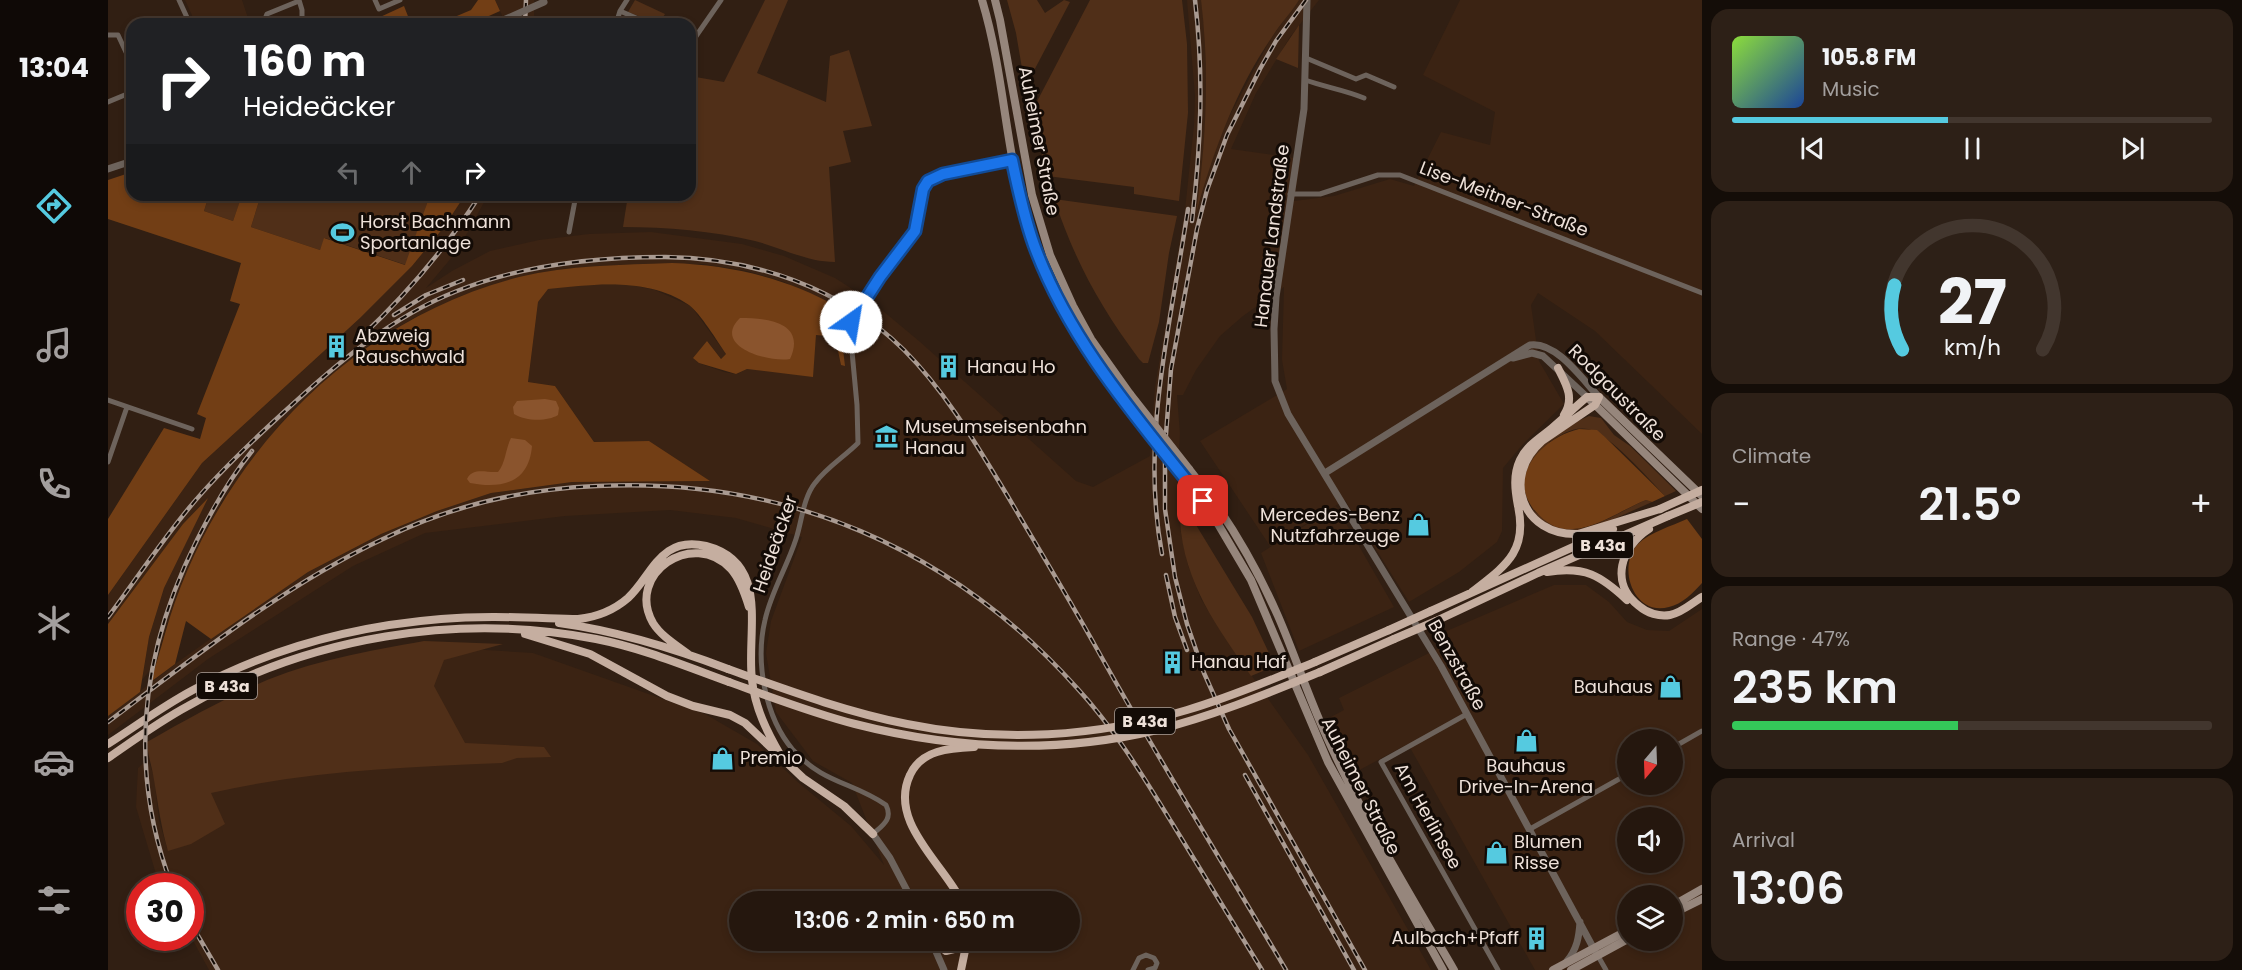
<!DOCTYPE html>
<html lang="en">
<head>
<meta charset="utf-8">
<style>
	:root { --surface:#25170e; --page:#2d2017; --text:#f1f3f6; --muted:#a39f9e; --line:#42362e; --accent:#55cae0 }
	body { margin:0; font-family:Poppins,sans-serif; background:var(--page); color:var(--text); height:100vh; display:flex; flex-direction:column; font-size:22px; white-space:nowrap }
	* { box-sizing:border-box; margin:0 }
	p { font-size:20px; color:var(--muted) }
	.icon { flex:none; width:33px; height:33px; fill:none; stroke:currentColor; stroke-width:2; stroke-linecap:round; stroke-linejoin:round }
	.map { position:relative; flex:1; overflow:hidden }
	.sheet { display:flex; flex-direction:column; gap:9px; padding:9px; background:#140d08; width:540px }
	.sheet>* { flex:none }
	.top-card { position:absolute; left:18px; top:18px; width:570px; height:183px; border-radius:18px; box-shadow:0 3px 9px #0003,0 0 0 2px var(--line); background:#202124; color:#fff; overflow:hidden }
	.needle { width:39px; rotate:199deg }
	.fabs { position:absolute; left:1509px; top:729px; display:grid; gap:12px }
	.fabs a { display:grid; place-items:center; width:66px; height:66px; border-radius:50%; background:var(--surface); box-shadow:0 3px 9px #0003,0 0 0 2px var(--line); font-size:30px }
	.speed { position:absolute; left:18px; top:873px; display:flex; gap:12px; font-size:30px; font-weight:700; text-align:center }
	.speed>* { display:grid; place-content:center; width:78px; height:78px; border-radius:50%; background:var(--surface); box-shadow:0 3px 9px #0003,0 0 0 2px var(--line); line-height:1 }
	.speed .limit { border:9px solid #d22; background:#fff; color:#111 }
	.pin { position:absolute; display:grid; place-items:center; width:51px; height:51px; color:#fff; margin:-26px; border-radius:12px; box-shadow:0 3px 9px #0006 }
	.me { position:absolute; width:66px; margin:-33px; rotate:32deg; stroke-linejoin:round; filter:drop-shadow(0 0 4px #0008) }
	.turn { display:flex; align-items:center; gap:21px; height:126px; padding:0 18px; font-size:27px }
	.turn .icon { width:78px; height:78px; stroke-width:2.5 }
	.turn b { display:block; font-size:42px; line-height:51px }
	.lanes { display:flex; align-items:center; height:57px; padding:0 18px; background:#0003; justify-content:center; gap:30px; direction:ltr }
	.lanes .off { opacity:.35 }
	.big { font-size:45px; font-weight:600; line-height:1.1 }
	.sheet .card { flex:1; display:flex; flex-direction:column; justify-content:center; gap:9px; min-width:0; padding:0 21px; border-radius:18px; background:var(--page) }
	.sheet .dial { align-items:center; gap:0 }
	.dial svg { height:156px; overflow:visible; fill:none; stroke:var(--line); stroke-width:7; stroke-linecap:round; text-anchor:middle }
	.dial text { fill:var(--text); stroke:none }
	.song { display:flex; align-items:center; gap:18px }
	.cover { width:72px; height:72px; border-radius:9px; background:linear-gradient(135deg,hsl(90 70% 55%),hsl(220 70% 35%)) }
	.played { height:6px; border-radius:3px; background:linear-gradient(90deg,var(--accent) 45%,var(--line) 45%) }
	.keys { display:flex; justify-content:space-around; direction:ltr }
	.heat { display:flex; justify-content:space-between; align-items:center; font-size:33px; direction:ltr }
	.charge { height:9px; border-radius:4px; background:linear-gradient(90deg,#34c759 47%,var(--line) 0) }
	.trip { position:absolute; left:621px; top:891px; width:351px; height:60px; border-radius:30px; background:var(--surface); box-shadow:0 3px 9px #0003,0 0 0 2px var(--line); font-weight:600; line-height:60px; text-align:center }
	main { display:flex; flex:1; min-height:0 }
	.tab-bar { display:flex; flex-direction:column; width:108px; justify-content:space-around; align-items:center; background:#0f0906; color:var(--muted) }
	.tab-bar .icon { width:42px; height:42px }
	.tab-bar .selected { color:var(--accent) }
	.tab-bar b { font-size:27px; color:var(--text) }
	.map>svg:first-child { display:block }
	.built { fill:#3b2313; fill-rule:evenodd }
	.green { fill:#502f18 }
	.forest { fill:#723e15 }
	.water { fill:#8a542d }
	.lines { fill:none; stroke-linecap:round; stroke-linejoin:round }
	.minor { stroke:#6d635c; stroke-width:5 }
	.tertiary { stroke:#6d635c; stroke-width:7 }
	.secondary { stroke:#96867c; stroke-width:8 }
	.trunk { stroke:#c5aea0; stroke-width:8 }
	.rail-casing { stroke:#a99a91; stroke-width:4.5 }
	.rail { stroke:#130b06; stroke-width:2; stroke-dasharray:7; stroke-linecap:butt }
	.tertiary-bridge { stroke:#6d635c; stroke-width:7 }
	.secondary-bridge { stroke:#96867c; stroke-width:8 }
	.trunk-bridge { stroke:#c5aea0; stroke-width:8 }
	.route-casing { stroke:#114b97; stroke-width:15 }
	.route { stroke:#1a73e8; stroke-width:10 }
	.labels { text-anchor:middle; stroke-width:6; stroke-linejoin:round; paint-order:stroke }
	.shield { fill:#130b06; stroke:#aca19a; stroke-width:1.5 }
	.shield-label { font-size:16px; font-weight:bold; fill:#eee1d9 }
	.street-label { font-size:18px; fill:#eee1d9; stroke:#130b06 }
	.poi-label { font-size:18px; fill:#eee1d9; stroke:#130b06; text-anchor:start }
</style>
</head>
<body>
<main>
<nav class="tab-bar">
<b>13:04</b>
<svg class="icon selected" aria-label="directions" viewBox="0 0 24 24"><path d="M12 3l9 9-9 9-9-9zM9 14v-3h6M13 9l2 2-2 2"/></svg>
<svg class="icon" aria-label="music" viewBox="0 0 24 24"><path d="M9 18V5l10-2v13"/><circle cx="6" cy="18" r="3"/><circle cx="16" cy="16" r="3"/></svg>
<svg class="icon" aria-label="phone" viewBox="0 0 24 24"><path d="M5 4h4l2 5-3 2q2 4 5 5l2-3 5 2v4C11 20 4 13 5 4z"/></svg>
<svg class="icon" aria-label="climate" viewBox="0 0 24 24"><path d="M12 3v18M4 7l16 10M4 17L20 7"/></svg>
<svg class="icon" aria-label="car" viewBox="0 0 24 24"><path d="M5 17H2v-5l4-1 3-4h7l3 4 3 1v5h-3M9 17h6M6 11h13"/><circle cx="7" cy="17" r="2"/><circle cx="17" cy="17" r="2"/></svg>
<svg class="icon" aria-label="filters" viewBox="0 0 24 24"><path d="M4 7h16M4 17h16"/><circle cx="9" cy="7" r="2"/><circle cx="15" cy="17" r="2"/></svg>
</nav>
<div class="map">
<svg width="1594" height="970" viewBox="0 0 1594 970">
	<rect width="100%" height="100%" fill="#311f13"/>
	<path class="built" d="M77 0H134L142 24H88Z
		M387 0H426V24H398Z
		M1079 0H1093L1097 31 1099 119 1090 207 1102 164 1115 128 1163 38 1191 0H1211L1182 37 1148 93 1123 149 1193 159 1186 201 1226 196 1282 179 1306 186 1333 132 1382 145 1387 112 1315 75 1352 0H1594V434L1487 331 1430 293 1423 305 1431 361 1456 404 1415 444 1395 468 1394 531 1389 542 1351 572 1301 602 1237 500 1162 546 1092 441 1179 389 1174 360 1176 287 1135 316 1112 336 1088 370 1075 395H1069L1072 434 1069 483 1073 533 1080 565 1093 599 1119 641 1200 755 1323 970H101L83 937 82 886H55L48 874 28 807 30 768 40 759 46 776 51 820 59 848 57 742 316 646 425 653 597 714 649 744 692 784 743 826 776 865 744 783 705 761 668 712 658 653 663 621 694 537 628 518 562 510 457 516 317 533 245 566 100 659 0 735V716L67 664 150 605 200 572 273 534 329 511 383 493 464 482 601 481 541 441 486 442 447 386 420 382 430 302 440 288 477 285H524L547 290 583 306 618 354 613 359 599 341 591 363 616 372 628 374 639 369 704 376 708 335 727 337 733 365 730 307 676 282 639 271 595 264H525L455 269 431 273 386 285 353 296 304 319 257 348 209 388 173 423 114 501 59 625 47 664 34 680 41 637 56 588 98 500 75 524 0 624V595L94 463 252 318 304 266 336 227 357 195H380L350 250 318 288 344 271 382 251 431 240 481 234 543 232 634 244 676 256 727 278 763 301 811 341 968 481 985 487 1042 456 1047 387 1077 210 1086 125 1087 96ZM632 902H962V940H632Z
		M1228 506 1286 607 1191 651 1153 553Z
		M1446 585H1478L1501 602 1519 622 1539 630 1561 631 1594 609V970H1427L1300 744 1244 774 1221 718 1236 710 1231 698 1333 647 1327 636ZM1520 740H1564V784H1520ZM1520 818H1564V862H1520ZM1520 896H1564V940H1520Z"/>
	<path class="green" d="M527 0 557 14 551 24 520 12Z
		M657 0H680L649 73 718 102 722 56 741 50 764 126 735 131 743 162 721 167 727 262C699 262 674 248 647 241 604 231 559 227 515 227L520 195H582V76L616 82Z
		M899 0H929L937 13 956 0 962 2 920 82 916 80 908 33Z
		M982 0H1074L1079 44 1080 113 1071 201 1026 194V187L939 176 924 111Z
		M1093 0H1191C1183 13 1172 24 1164 37 1127 91 1105 152 1088 214 1098 142 1102 72 1093 0Z
		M1191 25 1190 68 1168 59Z
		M101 195H322L298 265 217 238 212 250 143 227 151 201 134 196 125 221 96 211Z
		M946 199 1069 216 1061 253 1051 322 1040 363H1035L1031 359C991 305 968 263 946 199Z
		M1481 416 1493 418 1506 435 1522 446 1568 491 1557 496C1541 479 1501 433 1480 429 1466 426 1452 435 1441 442L1426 511C1433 517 1459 530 1469 529 1489 528 1518 508 1538 500L1544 502 1479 531H1450L1428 517 1414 481 1428 448 1470 421Z
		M1082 515 1144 617 1167 666 1143 676C1109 627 1076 583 1072 521Z
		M316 641 395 644 336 660 326 686 357 743 436 747 443 757 409 758 394 763C296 767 199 771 103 793L117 824 83 844 60 851C53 827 50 804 46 780 44 766 40 757 39 742 75 721 112 701 150 684 202 661 260 651 316 641Z"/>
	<path class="forest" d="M370 0H387L392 11 363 24H330L363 10Z
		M296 6 303 24H257Z
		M24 172V195H101L96 211 125 221 134 195 151 201 143 227 212 250 216 238 297 265 322 195H357L336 227 304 266 252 318 94 463 0 595V519L56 428 92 439 98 418 89 414 132 304 122 301 133 263 0 219V180Z
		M564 263C623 265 679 278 730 307L737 366 733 365 727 337 708 335 705 377 639 369 628 374 591 363 585 358 599 341 613 359 618 354C610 342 592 313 581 305 541 277 486 284 440 289L430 302 420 382 447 386 486 442 541 441 602 481 464 482 383 493 329 511 273 534 200 572 103 639 78 621 67 664 44 681C47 665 52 652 56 637 103 467 238 321 411 277 461 265 513 265 564 263Z
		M1471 429 1489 430 1498 438 1557 496 1544 502 1538 500C1517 508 1487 529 1465 529 1452 530 1441 525 1432 516 1394 481 1432 438 1471 429Z
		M100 498 56 588 41 637 32 692 0 716V624L75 524Z
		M1579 519 1594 539V583C1585 593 1574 604 1561 607 1526 617 1508 567 1530 544 1542 532 1564 526 1579 519Z"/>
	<path class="water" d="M632 318C658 318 699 322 682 359 661 363 603 346 632 318Z
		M437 399 448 401 451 408 450 415C439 422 417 421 406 414L405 407 409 401Z
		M403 438 417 440 424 446C421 483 394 489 362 483L359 479C365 467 378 473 390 472 398 462 397 450 403 438Z"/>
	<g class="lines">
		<path class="minor" d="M71 0 82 24
			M191 0 194 10V24
			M267 0 271 9 292 0
			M512 11 542 24
			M155 24 159 14 191 1
			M508 24 512 11 519 0
			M0 35H10L24 65
			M582 41 584 42 613 0
			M1198 58 1248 79 1258 75 1286 87
			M1197 80C1217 87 1237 90 1256 98
			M0 102 24 92
			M1182 194H1212L1270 175H1292L1594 293
			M461 232 468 195
			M0 400 84 429
			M0 462 19 407
			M1359 714 1273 762 1390 970
			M1564 748 1594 731
			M1422 829 1520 774
			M765 834C775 825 785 819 778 805 745 782 716 784 685 750 657 717 647 662 657 620 663 592 679 567 688 539 694 521 695 498 707 483 719 467 736 457 750 443L749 405 742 330 743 322 772 277 803 238 809 225 815 189 821 181 829 176 905 160
			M1490 956 1498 970
			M1025 970 1031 958 1038 955 1046 958 1049 963 1047 968 1040 970"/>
		<path class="tertiary" d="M1199 0 1196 109 1168 297 1166 329 1167 381 1180 414 1333 666 1487 951
			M0 169 24 161
			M1405 358 1424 353 1435 356 1479 397
			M1217 473 1422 345C1448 341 1474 379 1491 397
			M765 834 782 858 805 902
			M823 940 836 970
			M1459 961C1469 949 1471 937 1472 922"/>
		<path class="secondary" d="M874 0C894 66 897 135 913 202 932 278 973 346 1020 407
			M887 0 892 20 924 195 942 255 965 306 983 339 1022 394
			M1479 397 1594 509
			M1491 397 1594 496
			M1081 469C1118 514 1147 564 1170 616 1187 655 1200 696 1218 735 1254 816 1301 893 1346 970
			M1079 482 1110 524 1143 580 1220 762 1335 970
			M1564 906 1594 889
			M1564 914 1594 899
			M1445 970 1520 930
			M1463 970 1520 939"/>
		<path class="trunk" d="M1450 368C1458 384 1467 398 1456 415
			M1541 529C1513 547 1501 583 1531 606 1539 613 1551 617 1562 615 1574 613 1584 603 1594 597
			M1439 572C1477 566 1492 575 1519 600
			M1364 592C1397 566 1420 552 1410 506 1407 490 1405 475 1412 460 1419 445 1432 438 1444 428 1456 418 1467 407 1479 397H1491L1487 405 1434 441C1393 477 1414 536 1470 534L1552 509
			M1323 611 1505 529
			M1328 621 1430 573 1560 516
			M451 623C510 631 565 648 620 669
			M417 634 482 654 559 696 585 706 622 715 637 723 695 778 736 806 765 834
			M580 654C568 645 553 636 545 623 517 574 585 528 623 569 632 579 637 594 641 607
			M1207 662 1281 630
			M1212 672 1286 639
			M0 744C28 726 55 706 85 690 161 649 246 626 333 619 378 615 425 618 470 619 489 617 505 611 520 598 544 576 552 535 598 546 663 563 638 631 644 680 647 708 659 732 673 756
			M0 758C26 740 52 721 80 706 202 637 349 612 488 639 534 648 577 666 621 682
			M854 902C835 863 780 822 802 775 813 750 842 748 866 747
			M824 940 838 951 850 948 858 940
			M853 970 859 941"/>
		<defs>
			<path id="rail" d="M1198 0 1168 41 1152 69 1119 135 1099 190 1089 229 1063 369 1057 447V509L1067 577 1079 624 1096 673 1121 729 1257 970
				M417 24 418 0
				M1084 221C1093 145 1096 76 1087 0
				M286 315 318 295 355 280
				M253 337C299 294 338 248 372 195
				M1054 554C1032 438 1063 323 1080 209
				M1058 575 1067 617 1079 650
				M0 617C27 581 52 543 81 508 110 473 143 442 176 412 228 364 283 317 349 291 414 265 488 257 557 257 646 258 732 287 796 350 838 392 868 444 899 495 929 546 960 597 989 649 1049 757 1115 863 1178 970
				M0 722C88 656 175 586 275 539 342 506 415 489 489 486 678 477 843 548 969 688 1006 728 1035 776 1064 823 1094 872 1124 921 1154 970
				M1137 775 1246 970
				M64 886C19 768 33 652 89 540 105 508 122 478 144 451
				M82 922 110 970"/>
		</defs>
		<use href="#rail" class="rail-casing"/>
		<use href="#rail" class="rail"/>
		<path class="tertiary-bridge" d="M391 22 436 2"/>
		<path class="secondary-bridge" d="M1022 394 1081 469
			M1020 407 1079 482"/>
		<path class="trunk-bridge" d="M1552 509 1594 490
			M1560 516 1594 502
			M1281 630 1323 611
			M1286 639 1328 621
			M620 669C679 690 738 712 799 724 892 743 989 737 1079 710 1123 697 1165 679 1207 662
			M621 682C663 697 704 713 747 724 845 749 949 754 1049 730 1105 716 1158 694 1212 672"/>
	</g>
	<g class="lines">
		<defs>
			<path id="route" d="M743 322 772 277 807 231 815 189 820 181 835 174 904 160C910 189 916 217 926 245 962 343 1031 420 1095 501"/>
		</defs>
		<use href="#route" class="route-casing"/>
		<use href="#route" class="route"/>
	</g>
	<defs>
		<symbol id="stadium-bare" viewBox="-9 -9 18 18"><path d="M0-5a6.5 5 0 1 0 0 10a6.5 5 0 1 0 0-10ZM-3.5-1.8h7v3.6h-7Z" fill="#55cae0" stroke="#130b06" stroke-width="2.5" paint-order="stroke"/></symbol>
		<symbol id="building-bare" viewBox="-9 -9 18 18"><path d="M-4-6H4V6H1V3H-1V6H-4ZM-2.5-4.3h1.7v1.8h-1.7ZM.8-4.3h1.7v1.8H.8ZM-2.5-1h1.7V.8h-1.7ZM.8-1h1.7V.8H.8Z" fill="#55cae0" stroke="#130b06" stroke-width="2.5" paint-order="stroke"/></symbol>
		<symbol id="museum-bare" viewBox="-9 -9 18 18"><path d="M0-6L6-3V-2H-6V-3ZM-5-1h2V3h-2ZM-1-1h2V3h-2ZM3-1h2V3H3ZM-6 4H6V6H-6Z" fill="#55cae0" stroke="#130b06" stroke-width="2.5" paint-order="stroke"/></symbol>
		<symbol id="shop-bare" viewBox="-9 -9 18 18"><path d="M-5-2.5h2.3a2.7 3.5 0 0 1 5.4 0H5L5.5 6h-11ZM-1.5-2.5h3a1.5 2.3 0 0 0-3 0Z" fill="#55cae0" stroke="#130b06" stroke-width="2.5" paint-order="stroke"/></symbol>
	</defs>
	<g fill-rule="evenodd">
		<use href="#stadium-bare" x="218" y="216" width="33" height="33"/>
		<use href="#building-bare" x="212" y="330" width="33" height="33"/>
		<use href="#building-bare" x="824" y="350" width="33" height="33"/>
		<use href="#museum-bare" x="762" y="420" width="33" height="33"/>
		<use href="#shop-bare" x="1294" y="508" width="33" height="33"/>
		<use href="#building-bare" x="1048" y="646" width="33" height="33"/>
		<use href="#shop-bare" x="1546" y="670" width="33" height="33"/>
		<use href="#shop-bare" x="1402" y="724" width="33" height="33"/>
		<use href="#shop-bare" x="598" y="742" width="33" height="33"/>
		<use href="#shop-bare" x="1372" y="836" width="33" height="33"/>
		<use href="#building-bare" x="1412" y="922" width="33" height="33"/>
	</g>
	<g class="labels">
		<g class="shield">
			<rect x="1465" y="532" width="60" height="26" rx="4.5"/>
			<rect x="89" y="673" width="60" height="26" rx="4.5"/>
			<rect x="1007" y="708" width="60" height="26" rx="4.5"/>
		</g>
		<g class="shield-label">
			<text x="1495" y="551">B 43a</text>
			<text x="119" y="692">B 43a</text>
			<text x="1037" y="727">B 43a</text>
		</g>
		<g class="street-label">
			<text transform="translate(931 141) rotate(79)" y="6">Auheimer Straße</text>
			<text transform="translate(1396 199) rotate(21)" y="6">Lise-Meitner-Straße</text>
			<text transform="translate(1164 236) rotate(-83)" y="6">Hanauer Landstraße</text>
			<text transform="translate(1509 393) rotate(45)" y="6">Rodgaustraße</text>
			<text transform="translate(667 544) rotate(-71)" y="6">Heideäcker</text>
			<text transform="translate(1349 665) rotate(61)" y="6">Benzstraße</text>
			<text transform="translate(1253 786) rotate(63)" y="6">Auheimer Straße</text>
			<text transform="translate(1320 816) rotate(61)" y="6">Am Herlinsee</text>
		</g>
		<g class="poi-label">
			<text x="252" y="228">Horst Bachmann<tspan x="252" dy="21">Sportanlage</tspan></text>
			<text x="247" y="342">Abzweig<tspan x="247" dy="21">Rauschwald</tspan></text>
			<text x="859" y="373">Hanau Ho</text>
			<text x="797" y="433">Museumseisenbahn<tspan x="797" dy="21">Hanau</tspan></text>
			<text x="1292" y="521" text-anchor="end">Mercedes-Benz<tspan x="1292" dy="21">Nutzfahrzeuge</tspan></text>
			<text x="1083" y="668">Hanau Haf</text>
			<text x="1545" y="693" text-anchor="end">Bauhaus</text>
			<text x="632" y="764">Premio</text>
			<text x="1418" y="772" text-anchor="middle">Bauhaus<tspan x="1418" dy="21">Drive-In-Arena</tspan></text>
			<text x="1406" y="848">Blumen<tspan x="1406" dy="21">Risse</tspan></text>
			<text x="1411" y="944" text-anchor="end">Aulbach+Pfaff</text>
		</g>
	</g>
</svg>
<div class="fabs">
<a><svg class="needle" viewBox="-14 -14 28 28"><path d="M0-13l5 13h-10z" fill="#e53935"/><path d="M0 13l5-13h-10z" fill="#a39f9e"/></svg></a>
<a><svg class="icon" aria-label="sound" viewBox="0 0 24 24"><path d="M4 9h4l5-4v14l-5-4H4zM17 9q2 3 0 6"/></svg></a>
<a><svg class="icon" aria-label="layers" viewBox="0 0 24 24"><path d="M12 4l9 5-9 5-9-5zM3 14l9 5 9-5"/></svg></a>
</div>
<div class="speed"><div class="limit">30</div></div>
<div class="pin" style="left:1095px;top:501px;background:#d93025"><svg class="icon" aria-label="arrive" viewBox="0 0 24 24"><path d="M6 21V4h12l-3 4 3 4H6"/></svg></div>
<svg class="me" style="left:743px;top:322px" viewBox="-20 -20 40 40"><circle r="19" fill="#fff"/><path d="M0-13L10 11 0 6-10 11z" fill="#1a73e8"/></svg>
<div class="trip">13:06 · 2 min · 650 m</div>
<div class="top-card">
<div class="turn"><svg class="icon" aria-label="right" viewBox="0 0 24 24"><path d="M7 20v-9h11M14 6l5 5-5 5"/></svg><div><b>160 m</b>Heideäcker</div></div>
<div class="lanes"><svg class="icon off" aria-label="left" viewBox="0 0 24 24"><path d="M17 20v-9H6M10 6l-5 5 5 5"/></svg><svg class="icon off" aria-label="ahead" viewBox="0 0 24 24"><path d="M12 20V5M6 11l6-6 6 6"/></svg><svg class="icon" aria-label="right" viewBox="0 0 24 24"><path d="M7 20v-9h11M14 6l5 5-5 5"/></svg></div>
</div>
</div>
<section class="sheet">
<div class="card">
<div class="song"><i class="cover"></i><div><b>105.8 FM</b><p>Music</p></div></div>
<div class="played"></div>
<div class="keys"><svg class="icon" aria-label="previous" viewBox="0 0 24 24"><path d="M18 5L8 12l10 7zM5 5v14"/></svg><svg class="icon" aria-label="pause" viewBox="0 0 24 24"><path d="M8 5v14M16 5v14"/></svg><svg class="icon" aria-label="next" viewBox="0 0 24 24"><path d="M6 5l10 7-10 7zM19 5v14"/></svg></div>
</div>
<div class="card dial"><svg viewBox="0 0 100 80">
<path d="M14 69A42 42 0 1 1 86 69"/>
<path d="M14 69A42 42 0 0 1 10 36" stroke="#55cae0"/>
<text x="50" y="56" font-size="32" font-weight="700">27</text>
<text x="50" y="72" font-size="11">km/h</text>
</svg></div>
<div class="card"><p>Climate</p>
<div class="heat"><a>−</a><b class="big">21.5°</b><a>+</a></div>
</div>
<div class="card"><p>Range · 47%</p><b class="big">235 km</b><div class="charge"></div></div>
<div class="card"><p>Arrival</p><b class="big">13:06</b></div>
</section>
</main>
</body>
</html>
